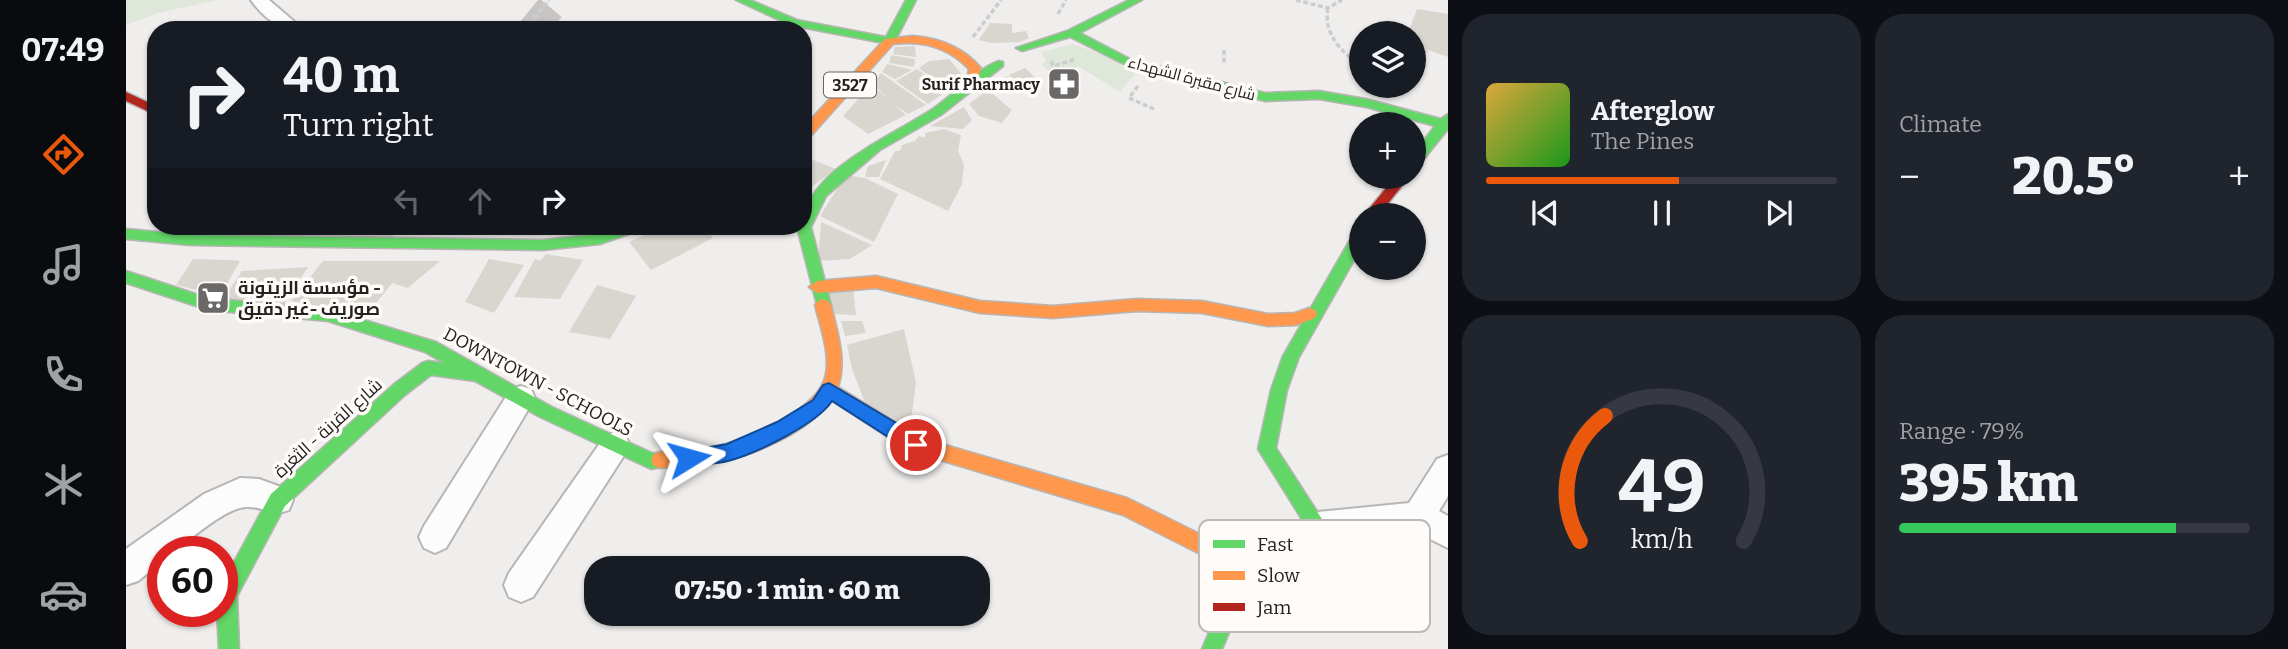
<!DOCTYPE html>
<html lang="en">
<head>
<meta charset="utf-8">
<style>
	:root { --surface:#171b24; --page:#20242c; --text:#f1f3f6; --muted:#9ea1a6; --line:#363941; --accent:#ea580c }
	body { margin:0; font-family:Bitter,Cairo,serif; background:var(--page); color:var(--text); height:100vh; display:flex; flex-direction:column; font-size:26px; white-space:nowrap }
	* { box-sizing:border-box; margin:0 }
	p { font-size:23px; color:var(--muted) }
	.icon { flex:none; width:38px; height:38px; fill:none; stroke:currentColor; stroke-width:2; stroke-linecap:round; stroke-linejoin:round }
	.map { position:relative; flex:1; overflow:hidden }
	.side { display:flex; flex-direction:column; gap:14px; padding:14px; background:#0d0f14; width:840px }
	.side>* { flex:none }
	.hud { position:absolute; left:21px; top:21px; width:665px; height:214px; border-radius:28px; box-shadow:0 2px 5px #0004; background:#171b24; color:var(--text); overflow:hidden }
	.buttons { position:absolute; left:1223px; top:21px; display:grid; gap:14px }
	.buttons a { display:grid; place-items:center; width:77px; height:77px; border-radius:50%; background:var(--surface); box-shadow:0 2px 5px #0004; font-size:35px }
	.speed { position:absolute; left:21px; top:536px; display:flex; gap:14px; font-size:35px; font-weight:700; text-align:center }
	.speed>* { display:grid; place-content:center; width:91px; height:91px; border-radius:50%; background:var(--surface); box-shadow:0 2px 5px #0004; line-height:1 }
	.speed .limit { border:10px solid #d22; background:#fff; color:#111 }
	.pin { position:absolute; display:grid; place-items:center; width:60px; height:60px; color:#fff; margin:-30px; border:4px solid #fff; border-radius:50%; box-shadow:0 2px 7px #0007 }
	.me { position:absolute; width:77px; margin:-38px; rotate:82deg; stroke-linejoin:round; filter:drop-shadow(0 0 5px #0008) }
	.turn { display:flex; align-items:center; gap:24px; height:147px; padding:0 21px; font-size:32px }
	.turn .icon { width:91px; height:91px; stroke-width:2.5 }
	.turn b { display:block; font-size:49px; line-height:60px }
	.lanes { display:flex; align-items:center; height:66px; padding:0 21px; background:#0003; justify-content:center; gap:35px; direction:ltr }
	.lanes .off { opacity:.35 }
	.big { font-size:52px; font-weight:800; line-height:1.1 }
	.side .widget { flex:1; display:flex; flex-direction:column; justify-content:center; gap:10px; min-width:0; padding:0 24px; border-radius:28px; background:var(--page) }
	.side .dial { align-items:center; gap:0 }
	.dial svg { height:182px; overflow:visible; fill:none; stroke:var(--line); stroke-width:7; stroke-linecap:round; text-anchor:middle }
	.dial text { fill:var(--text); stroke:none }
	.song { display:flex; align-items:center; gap:21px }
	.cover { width:84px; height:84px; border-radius:10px; background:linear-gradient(135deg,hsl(40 70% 55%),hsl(120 70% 35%)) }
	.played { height:7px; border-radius:4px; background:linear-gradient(90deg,var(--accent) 55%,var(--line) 55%) }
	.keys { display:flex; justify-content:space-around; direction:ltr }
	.heat { display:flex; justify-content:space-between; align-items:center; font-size:38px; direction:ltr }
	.charge { height:10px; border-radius:5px; background:linear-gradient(90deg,#34c759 79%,var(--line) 0) }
	.side .tiles { flex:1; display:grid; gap:14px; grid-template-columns:repeat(2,1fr) }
	.trip { position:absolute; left:458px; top:556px; width:406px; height:70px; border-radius:28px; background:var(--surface); box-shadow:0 2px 5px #0004; font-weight:800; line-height:70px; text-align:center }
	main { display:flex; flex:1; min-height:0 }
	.tab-bar { display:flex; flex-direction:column; width:126px; justify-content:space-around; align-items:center; background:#090b0e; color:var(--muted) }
	.tab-bar .icon { width:49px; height:49px }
	.tab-bar .current { color:var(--accent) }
	.tab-bar b { font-size:32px; color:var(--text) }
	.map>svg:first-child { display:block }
	.green { fill:#dfe6da }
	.building { fill:#d9d5cf }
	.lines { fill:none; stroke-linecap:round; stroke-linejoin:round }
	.secondary-tunnel { stroke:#c7c5c3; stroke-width:29; stroke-dasharray:29 15; stroke-linecap:butt }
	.street-casing { stroke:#b8b6b4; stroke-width:4 }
	.fast-casing { stroke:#b8b6b4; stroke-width:3 }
	.slow-casing { stroke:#b8b6b4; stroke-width:3 }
	.jam-casing { stroke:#b8b6b4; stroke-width:3 }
	.path { stroke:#cecdcd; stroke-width:3.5; stroke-dasharray:5 2.5; stroke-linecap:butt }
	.street { fill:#fdfcfc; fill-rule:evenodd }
	.fast { fill:#63d668; fill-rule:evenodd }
	.slow { fill:#ff974d; fill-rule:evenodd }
	.jam { fill:#b3261e; fill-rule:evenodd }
	.route { fill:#1a73e8; stroke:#114b97; stroke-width:2 }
	.labels { text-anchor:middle; stroke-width:7; stroke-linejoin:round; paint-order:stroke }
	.far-street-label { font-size:16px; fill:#242221; stroke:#fffbf8 }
	.far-poi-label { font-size:16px; font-weight:bold; fill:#242221; stroke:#fffbf8; text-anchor:end }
	.shield { fill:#fffbf8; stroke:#666362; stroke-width:2 }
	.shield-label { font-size:16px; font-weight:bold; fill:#242221 }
	.poi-label { font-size:18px; font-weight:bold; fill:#242221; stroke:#fffbf8; text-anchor:start }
	.street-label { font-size:18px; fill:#242221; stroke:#fffbf8 }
	.key { fill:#fffbf8; stroke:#bdbab8; stroke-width:2 }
	.key-label { font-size:19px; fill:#242221 }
</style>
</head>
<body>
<main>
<nav class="tab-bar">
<b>07:49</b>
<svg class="icon current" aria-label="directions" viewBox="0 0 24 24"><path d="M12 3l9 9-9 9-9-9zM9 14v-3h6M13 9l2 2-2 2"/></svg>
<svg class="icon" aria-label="music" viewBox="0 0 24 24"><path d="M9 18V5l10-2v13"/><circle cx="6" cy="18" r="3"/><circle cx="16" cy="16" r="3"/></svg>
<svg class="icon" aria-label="phone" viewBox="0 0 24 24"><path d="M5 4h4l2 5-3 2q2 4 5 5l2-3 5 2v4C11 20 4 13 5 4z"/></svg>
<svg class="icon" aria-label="climate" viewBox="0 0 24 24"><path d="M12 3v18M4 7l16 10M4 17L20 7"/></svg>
<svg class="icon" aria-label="car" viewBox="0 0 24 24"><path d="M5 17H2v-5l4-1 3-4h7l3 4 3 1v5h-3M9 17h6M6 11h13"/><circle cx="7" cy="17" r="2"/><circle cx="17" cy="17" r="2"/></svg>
</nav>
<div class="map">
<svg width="1322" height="649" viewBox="0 0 1322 649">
	<rect width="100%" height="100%" fill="#f0eeec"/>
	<path class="green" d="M0 0H92L32 13 0 25Z
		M947 44 1014 68 994 92 952 66 933 77 916 66 920 59 915 52Z"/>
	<path class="building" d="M1291 9 1322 14V57L1288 45V33H1282Z
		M864 23 886 24V33L900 31 903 38 894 42 866 43 853 40Z
		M789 46 790 57 767 54 769 47Z
		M765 55 789 59 788 67 763 63Z
		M823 59 837 76 820 89 793 68 803 61Z
		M761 64 786 70 769 79 756 72Z
		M899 68 917 85 898 89 883 75Z
		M791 69 821 91 802 104 770 81Z
		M755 73 800 105 782 114 766 103 780 115 742 134 717 116 745 85 765 100 746 84Z
		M880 76 894 89 877 94 867 86Z
		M862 90 886 110 876 123 853 116 843 104Z
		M838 107 846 120 837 129 804 126Z
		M818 129 835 135 832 151 838 165 836 184 822 211 754 179 769 151H774L776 145 789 141 793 136 799 138V133Z
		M677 156 710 169 677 193Z
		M760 160 753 177H739L742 166Z
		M720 175 739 178 772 194 748 242 694 216Z
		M695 222 746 245 724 259 692 261Z
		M75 226H161L153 238H67Z
		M173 226H268L267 237 166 235Z
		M538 226H579L587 238 525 270 503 242Z
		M420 254 457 260 434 299 388 297 409 259 414 261Z
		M67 259 107 260 114 261 94 296 50 285Z
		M363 259 398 265 368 313 339 302Z
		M197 261H314L282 288 266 283 240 316 165 301Z
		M182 267 157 306 97 299 116 271Z
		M471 285 510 296 484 339 443 332Z
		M727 288 730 315 706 314 700 289Z
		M715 321H736L740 333 719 336Z
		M778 329 790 382 783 437 742 410 726 369 721 345Z"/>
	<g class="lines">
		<path class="secondary-tunnel" d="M406 30 431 0"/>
		<defs>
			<path id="street" d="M125 0H143L178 30C154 30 139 20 125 0Z
				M395 386 405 389 409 398 320 548 309 553 298 548 293 537 298 526 385 389Z
				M489 432 499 436 504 445 499 454 407 597 395 602 383 597 378 585 383 573 479 436Z
				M1322 455V496L1313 511 1322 516V548L1290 532 1192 542 1181 538 1176 527 1181 516 1192 512 1283 503 1311 459Z
				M114 478 133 479 163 490 167 500 163 510C147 517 137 506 120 507 99 508 65 539 49 551H37V561L12 581 0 585V549L78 494Z"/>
			<path id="fast" d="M610 0H624L671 20 760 37 780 0H790L769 41 763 44 664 25Z
				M1003 0H1016L954 33 1004 59 1139 93 1193 91 1240 99 1315 119 1322 114V129L1293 165 1288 166V153L1309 126 1240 107 1193 99 1139 101 996 63 944 37 896 51 890 48 941 31Z
				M873 61 877 62V66L815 115 754 150 700 196 685 227 705 305 702 309H692L671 227 677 226C677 171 769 135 808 108 827 95 852 68 873 61Z
				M495 226H516L514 230 474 244 417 250 64 245 0 239V229L64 235 417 240 473 234Z
				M1236 227V246L1173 357 1161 390 1150 448 1201 527 1195 558 1188 561 1181 558 1178 551 1182 529 1132 449 1145 390 1157 356 1231 228Z
				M0 271 82 298 202 309 310 342 426 407 526 453 540 454 543 460 540 466 525 469 414 417 349 381 305 375 279 395 159 506 111 596 113 649H93L91 611H96V584L145 494 267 385 296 363 302 361 318 363 299 352 202 321 82 310 0 283Z
				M1122 554 1129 557 1132 564 1096 649H1076L1115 557Z"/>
			<path id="slow" d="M787 36C813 38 837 47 855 68L850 87 846 88 840 84 843 69C822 47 796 40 767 44L682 139 677 140V128L759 39Z
				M750 276 854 301 927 306 1011 299 1076 301 1142 314 1169 313 1183 308 1189 310 1191 314 1189 318 1170 325 1142 326 1076 313 1011 311 927 318 854 313 750 288 691 293 683 287 691 281Z
				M697 299 702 301 705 305C711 332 721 359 712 387L795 438 1001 498 1108 551 1151 558 1165 557 1188 541 1195 544 1198 551 1195 558 1169 577 1151 578 1106 570 997 515 784 451 705 400C682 432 631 454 593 462 574 466 554 466 534 468L528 466 525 460 528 454 534 452C553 450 573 450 593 446 624 439 694 409 700 374 704 352 694 326 689 305L692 301Z"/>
			<path id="jam" d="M0 92 30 106V115L0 101Z
				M1269 177H1283L1253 215H1238Z"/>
		</defs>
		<use href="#street" class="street-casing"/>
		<use href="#fast" class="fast-casing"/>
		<use href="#slow" class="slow-casing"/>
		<use href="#jam" class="jam-casing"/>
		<path class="path" d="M1170 0 1202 8 1216 0
			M1202 8C1197 35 1216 52 1236 67
			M932 14 940 0
			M399 30 423 0
			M847 37 875 0
			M1098 50V64
			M925 61 927 66 948 60
			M1288 71 1301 51
			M1012 86 1003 98 1028 109"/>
		<use href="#street" class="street"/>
		<use href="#fast" class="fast"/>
		<use href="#slow" class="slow"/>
		<use href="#jam" class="jam"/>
	</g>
	<path class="route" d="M703 383 797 439 799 445 797 451H784L706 401C691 424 629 454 602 461 589 464 576 464 563 466L557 464 554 458 557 452 601 444 651 422 687 400 697 385Z"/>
	<defs>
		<symbol id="pharmacy-square" viewBox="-11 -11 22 22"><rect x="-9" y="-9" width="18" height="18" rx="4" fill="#6b6968" stroke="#fffbf8"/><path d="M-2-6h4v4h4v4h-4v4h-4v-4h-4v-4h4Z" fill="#fff"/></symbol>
		<symbol id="supermarket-square" viewBox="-11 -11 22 22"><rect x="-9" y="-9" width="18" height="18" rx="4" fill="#6b6968" stroke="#fffbf8"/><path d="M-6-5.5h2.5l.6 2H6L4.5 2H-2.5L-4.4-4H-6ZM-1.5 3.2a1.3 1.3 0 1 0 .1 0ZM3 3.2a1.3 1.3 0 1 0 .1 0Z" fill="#fff"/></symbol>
	</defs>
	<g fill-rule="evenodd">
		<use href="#pharmacy-square" x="919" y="65" width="38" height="38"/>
		<use href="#supermarket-square" x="68" y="279" width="38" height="38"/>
	</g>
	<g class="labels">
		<g class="far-street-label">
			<text transform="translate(1066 78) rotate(15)" y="6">شارع مقبرة الشهداء</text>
		</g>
		<g class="far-poi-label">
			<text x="914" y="90">Surif Pharmacy</text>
		</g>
		<rect class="shield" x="698" y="72.5" width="52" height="25" rx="5"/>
		<g class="shield-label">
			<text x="724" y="91">3527</text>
		</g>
		<g class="poi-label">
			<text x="112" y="294">مؤسسة الزيتونة -<tspan x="112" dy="21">صوريف -غير دقيق</tspan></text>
		</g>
		<g class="street-label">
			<text transform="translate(412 382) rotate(28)" y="6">DOWNTOWN - SCHOOLS</text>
			<text transform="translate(202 428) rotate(-42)" y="6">شارع القرنة - الثغرة</text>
		</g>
	</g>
	<rect x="1073" y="520" width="231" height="112" rx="10" class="key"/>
	<rect x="1087" y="540" width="32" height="8" fill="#63d668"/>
	<rect x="1087" y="571" width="32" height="9" fill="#ff974d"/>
	<rect x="1087" y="603" width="32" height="8" fill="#b3261e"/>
	<g class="key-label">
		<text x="1131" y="551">Fast</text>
		<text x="1131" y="582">Slow</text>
		<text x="1131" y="614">Jam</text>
	</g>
</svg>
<div class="buttons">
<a><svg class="icon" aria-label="layers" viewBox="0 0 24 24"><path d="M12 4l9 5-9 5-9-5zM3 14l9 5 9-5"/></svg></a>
<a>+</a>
<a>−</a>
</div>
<div class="speed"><div class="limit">60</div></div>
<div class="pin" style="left:790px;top:445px;background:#d93025"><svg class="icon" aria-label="arrive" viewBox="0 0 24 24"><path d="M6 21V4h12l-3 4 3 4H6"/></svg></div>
<svg class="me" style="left:563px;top:458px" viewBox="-20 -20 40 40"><path d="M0-17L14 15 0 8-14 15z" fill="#1a73e8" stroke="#fff" stroke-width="4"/></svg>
<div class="trip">07:50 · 1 min · 60 m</div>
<div class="hud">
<div class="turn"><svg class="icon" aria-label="right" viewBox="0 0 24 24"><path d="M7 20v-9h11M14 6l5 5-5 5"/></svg><div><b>40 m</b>Turn right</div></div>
<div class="lanes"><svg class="icon off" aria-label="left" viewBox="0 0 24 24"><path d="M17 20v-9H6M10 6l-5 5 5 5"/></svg><svg class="icon off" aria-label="ahead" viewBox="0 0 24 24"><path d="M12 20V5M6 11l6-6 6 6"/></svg><svg class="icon" aria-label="right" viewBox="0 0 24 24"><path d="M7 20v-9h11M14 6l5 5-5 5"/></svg></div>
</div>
</div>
<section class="side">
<div class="tiles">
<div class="widget">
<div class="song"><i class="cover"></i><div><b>Afterglow</b><p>The Pines</p></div></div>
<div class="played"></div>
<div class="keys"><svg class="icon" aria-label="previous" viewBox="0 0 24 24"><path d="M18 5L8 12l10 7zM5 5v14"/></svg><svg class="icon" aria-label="pause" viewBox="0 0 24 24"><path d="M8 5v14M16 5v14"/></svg><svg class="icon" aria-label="next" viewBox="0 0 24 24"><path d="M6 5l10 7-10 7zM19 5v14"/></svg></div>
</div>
<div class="widget"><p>Climate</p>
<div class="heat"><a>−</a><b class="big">20.5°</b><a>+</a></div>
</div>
<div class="widget dial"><svg viewBox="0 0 100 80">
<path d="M14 69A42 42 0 1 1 86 69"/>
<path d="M14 69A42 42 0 0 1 25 14" stroke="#ea580c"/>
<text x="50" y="56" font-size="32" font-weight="700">49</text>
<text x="50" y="72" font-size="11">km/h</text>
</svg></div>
<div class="widget"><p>Range · 79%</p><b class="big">395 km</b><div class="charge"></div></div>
</div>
</section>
</main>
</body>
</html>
